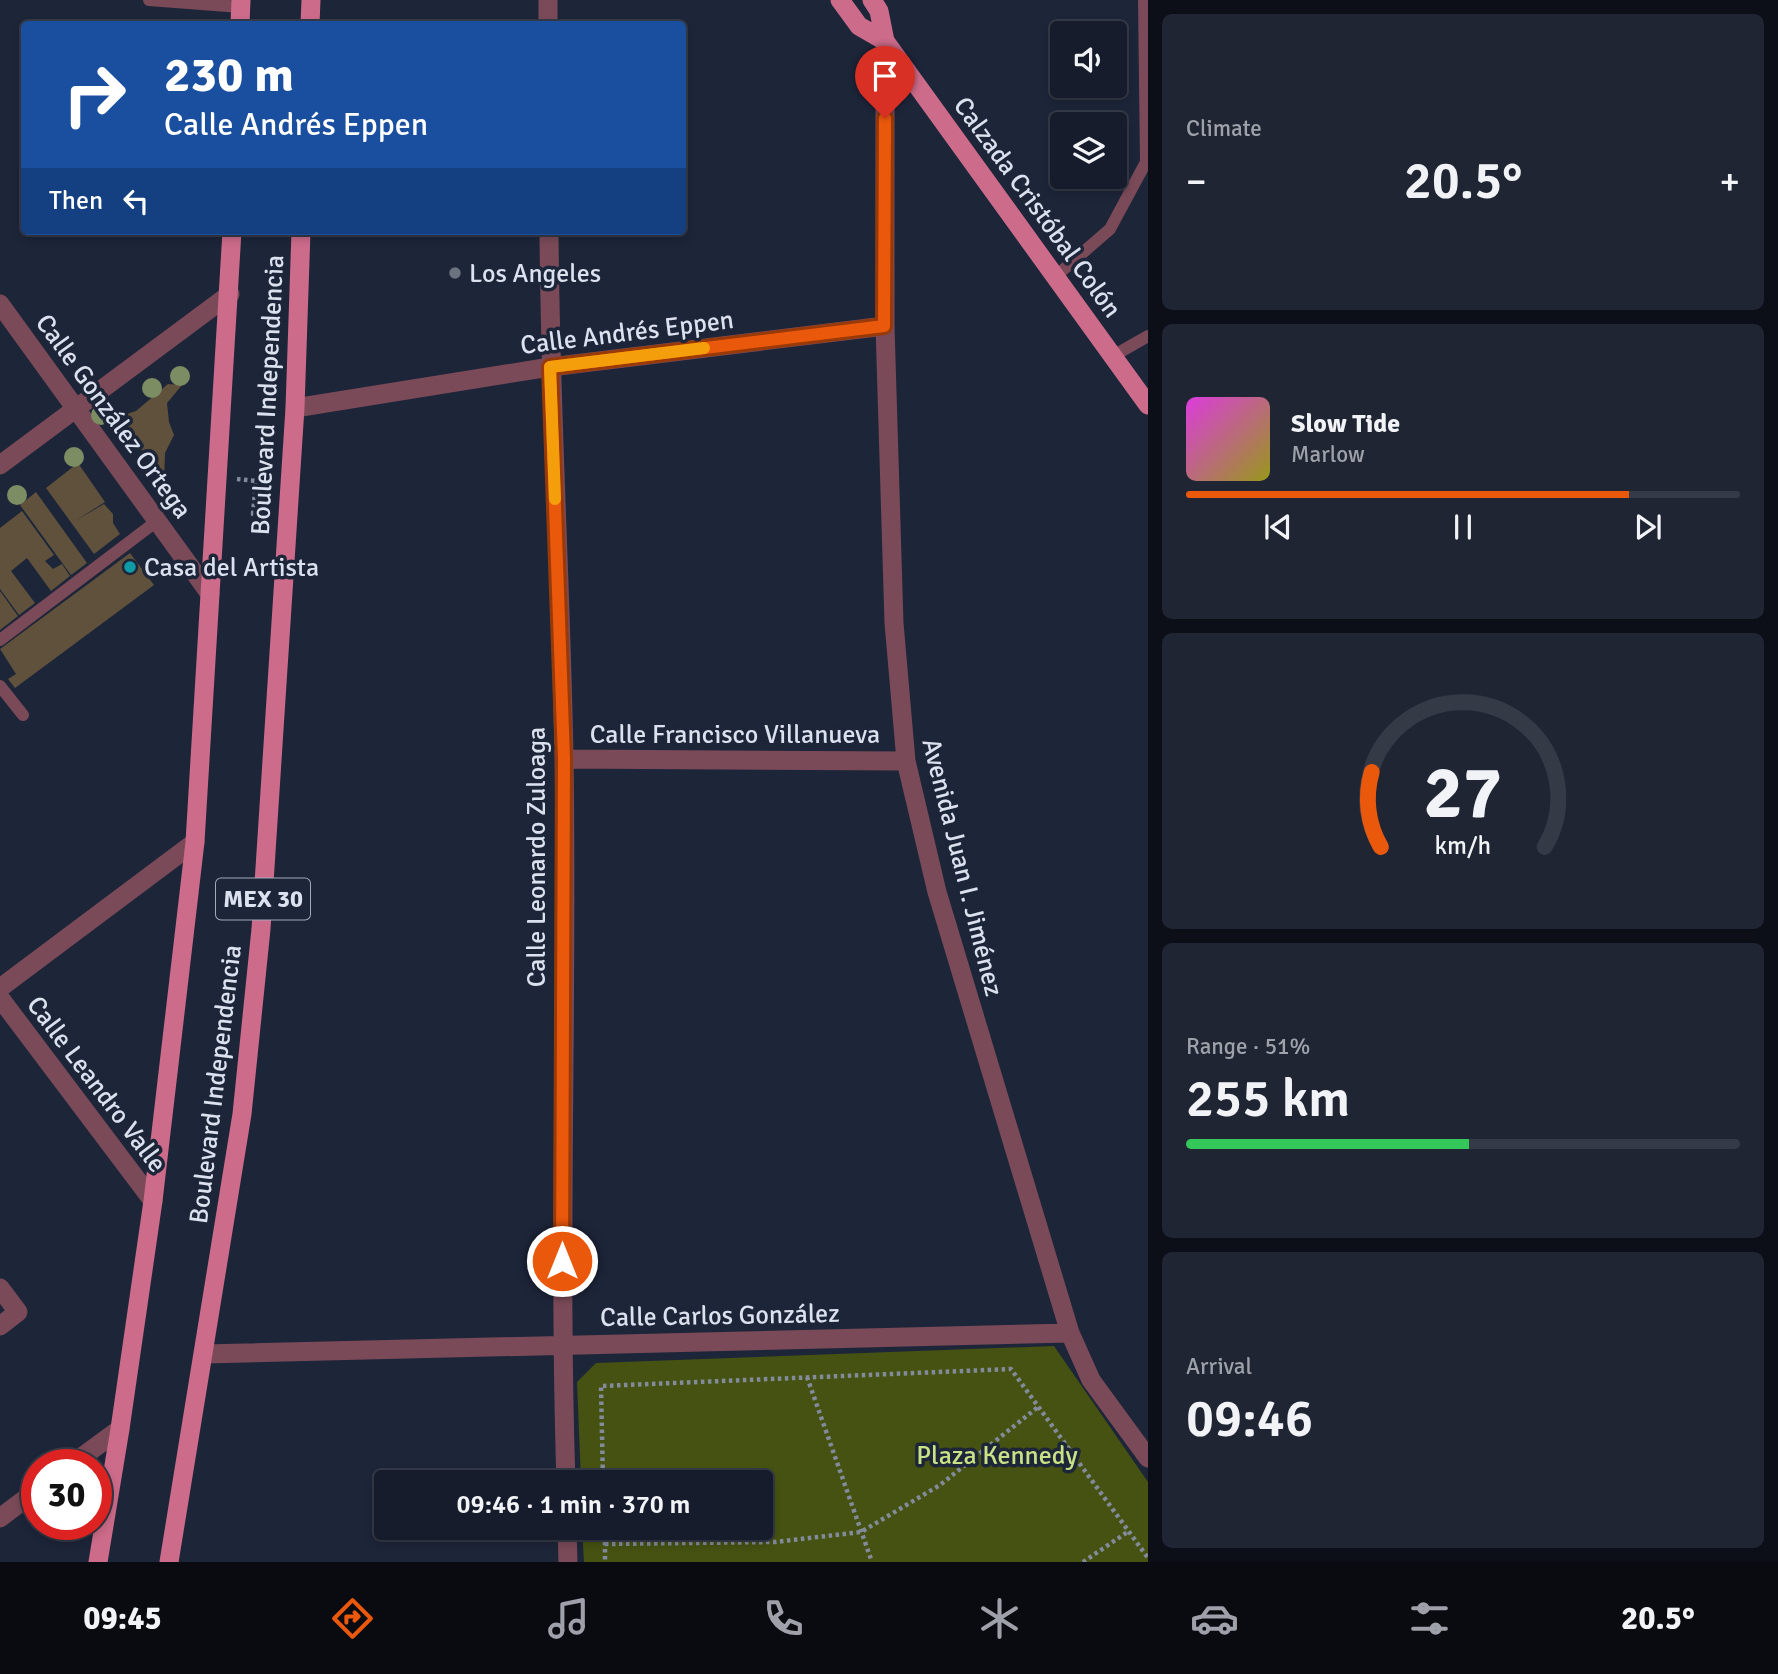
<!DOCTYPE html>
<html lang="en">
<head>
<meta charset="utf-8">
<style>
	:root { --surface:#161c2b; --page:#1f2533; --text:#f1f3f6; --muted:#9ea1a9; --line:#353a47; --accent:#ea580c }
	body { margin:0; font-family:Signika,sans-serif; background:var(--page); color:var(--text); height:100vh; display:flex; flex-direction:column; font-size:26px; white-space:nowrap }
	* { box-sizing:border-box; margin:0 }
	p { font-size:23px; color:var(--muted) }
	.icon { flex:none; width:38px; height:38px; fill:none; stroke:currentColor; stroke-width:2; stroke-linecap:round; stroke-linejoin:round }
	.map { position:relative; flex:1; overflow:hidden }
	.details { display:flex; flex-direction:column; gap:14px; padding:14px; background:#0c0f18; width:630px }
	.details>* { flex:none }
	.hud { position:absolute; left:21px; top:21px; width:665px; height:214px; border-radius:7px; box-shadow:0 4px 10px #0003,0 0 0 2px var(--line); background:#1a4fa0; color:#fff; overflow:hidden }
	.buttons { position:absolute; left:1050px; top:21px; display:grid; gap:14px }
	.buttons a { display:grid; place-items:center; width:77px; height:77px; border-radius:7px; background:var(--surface); box-shadow:0 4px 10px #0003,0 0 0 2px var(--line); font-size:35px }
	.speed { position:absolute; left:21px; top:1449px; display:flex; gap:14px; font-size:35px; font-weight:700; text-align:center }
	.speed>* { display:grid; place-content:center; width:91px; height:91px; border-radius:50%; background:var(--surface); box-shadow:0 4px 10px #0003,0 0 0 2px var(--line); line-height:1 }
	.speed .limit { border:10px solid #d22; background:#fff; color:#111 }
	.pin { position:absolute; display:grid; place-items:center; width:60px; height:60px; color:#fff; margin:-72px -30px; border-radius:50% 50% 50% 0; rotate:-45deg; box-shadow:0 0 7px #0007 }
	.pin .icon { rotate:45deg }
	.me { position:absolute; width:77px; margin:-38px; rotate:0deg; stroke-linejoin:round; filter:drop-shadow(0 0 5px #0008) }
	.turn { display:flex; align-items:center; gap:24px; height:147px; padding:0 28px; font-size:32px }
	.turn .icon { width:91px; height:91px; stroke-width:2.5 }
	.turn b { display:block; font-size:49px; line-height:60px }
	.then { display:flex; align-items:center; height:66px; padding:0 28px; background:#0003; gap:14px; font-size:26px }
	.big { font-size:52px; font-weight:600; line-height:1.1 }
	.details .tile { flex:1; display:flex; flex-direction:column; justify-content:center; gap:10px; min-width:0; padding:0 24px; border-radius:10px; background:var(--page) }
	.details .dial { align-items:center; gap:0 }
	.dial svg { height:182px; overflow:visible; fill:none; stroke:var(--line); stroke-width:7; stroke-linecap:round; text-anchor:middle }
	.dial text { fill:var(--text); stroke:none }
	.song { display:flex; align-items:center; gap:21px }
	.cover { width:84px; height:84px; border-radius:10px; background:linear-gradient(135deg,hsl(300 70% 55%),hsl(60 70% 35%)) }
	.played { height:7px; border-radius:4px; background:linear-gradient(90deg,var(--accent) 80%,var(--line) 80%) }
	.keys { display:flex; justify-content:space-around; direction:ltr }
	.heat { display:flex; justify-content:space-between; align-items:center; font-size:38px; direction:ltr }
	.charge { height:10px; border-radius:5px; background:linear-gradient(90deg,#34c759 51%,var(--line) 0) }
	.trip { position:absolute; left:374px; top:1470px; width:399px; height:70px; border-radius:7px; background:var(--surface); box-shadow:0 4px 10px #0003,0 0 0 2px var(--line); font-weight:600; line-height:70px; text-align:center }
	.tabs { display:flex; height:112px; justify-content:space-around; align-items:center; background:#090b11; color:var(--muted) }
	.tabs .icon { width:49px; height:49px }
	.tabs .current { color:var(--accent) }
	.tabs b { font-size:32px; color:var(--text) }
	main { display:flex; flex:1; min-height:0 }
	.map>svg:first-child { display:block }
	.green { fill:#455211 }
	.building { fill:#5f513c }
	.lines { fill:none; stroke-linecap:round; stroke-linejoin:round }
	.path { stroke:#838a9a; stroke-width:4.5; stroke-dasharray:3.5 3.5; stroke-linecap:butt }
	.service { stroke:#7a4a58; stroke-width:12 }
	.pedestrian { stroke:#7a4a58; stroke-width:19 }
	.minor { stroke:#7a4a58; stroke-width:19 }
	.primary { stroke:#cc6b8a; stroke-width:19 }
	.tree { fill:#7c8d63 }
	.route-casing { stroke:#983908; stroke-width:18 }
	.route { stroke:#ea580c; stroke-width:12 }
	.slow { stroke:#f59e0b; stroke-width:12 }
	.worship-dot { fill:#6b7280; stroke:#1d2539; stroke-width:2.5 }
	.culture-dot { fill:#0f9aa8; stroke:#1d2539; stroke-width:2.5 }
	.labels { text-anchor:middle; stroke-width:7; stroke-linejoin:round; paint-order:stroke }
	.shield { fill:#1d2539; stroke:#a2a9b8; stroke-width:2 }
	.shield-label { font-size:24px; font-weight:bold; fill:#dbe1ee }
	.street-label { font-size:26px; fill:#dbe1ee; stroke:#1d2539 }
	.poi-label { font-size:26px; fill:#dbe1ee; stroke:#1d2539; text-anchor:start }
	.park-label { font-size:26px; fill:#cae286; stroke:#1d2539 }
</style>
</head>
<body>
<main>
<div class="map">
<svg width="1148" height="1562" viewBox="0 0 1148 1562">
	<rect width="100%" height="100%" fill="#1d2539"/>
	<path class="green" d="M1054 1346 1148 1482V1562H584L582 1528H761V1482H581L577 1382 596 1363Z"/>
	<path class="building" d="M168 384 182 385 167 403 169 422 174 435 165 453 164 479 139 447 108 420 136 411Z
		M78 463 105 502 75 521 104 504 113 514V523L120 534 94 554 46 488Z
		M36 492 87 563 71 575 20 505Z
		M22 511 54 555 45 561 53 569 62 564 70 576 51 591 27 558 11 571 35 603 19 615 0 589V528Z
		M130 553 154 585 15 688 8 679 16 674 0 649Z
		M0 591 18 616 0 630Z"/>
	<g class="lines">
		<path class="path" d="M237 479 256 481 253 514 266 515
			M807 1377 872 1562
			M603 1482 601 1386 1011 1369 1148 1558
			M605 1528V1562
			M605 1544 775 1542 861 1532 940 1485 1038 1407
			M1083 1562 1129 1531"/>
		<path class="service" d="M149 0 241 7
			M1056 276 1110 229 1146 162 1144 0
			M1113 356 1148 336
			M0 640 157 521
			M0 686 23 715"/>
		<path class="pedestrian" d="M0 1288 18 1312 0 1326"/>
		<path class="minor" d="M548 0V24
			M885 41V326L894 623 906 761 937 892 1070 1333 1091 1380 1148 1458
			M549 231C550 407 561 583 564 759 568 1000 558 1241 566 1482
			M0 304 210 594
			M295 408 550 367 885 326
			M0 465 230 294
			M564 759 906 761
			M0 988 195 842
			M0 998 153 1201
			M204 1354 1070 1333
			M71 1465 120 1429
			M0 1518 37 1490
			M567 1528 568 1562"/>
		<path class="primary" d="M840 0 859 26 885 41
			M872 0 879 11 885 41 1148 405
			M240 24 241 0
			M310 24 311 0
			M98 1562 120 1429 153 1201 195 842 232 231
			M169 1562 242 1114 261 929 295 408 301 231"/>
	</g>
	<g class="tree">
		<circle cx="180" cy="376" r="10"/>
		<circle cx="152" cy="388" r="10"/>
		<circle cx="101" cy="415" r="10"/>
		<circle cx="74" cy="457" r="10"/>
		<circle cx="17" cy="495" r="10"/>
	</g>
	<g class="lines">
		<defs>
			<path id="route" d="M562 1261 564 759 550 367 884 326 885 118"/>
		</defs>
		<use href="#route" class="route-casing"/>
		<use href="#route" class="route"/>
		<path class="slow" d="M555 499 550 367 704 348"/>
	</g>
	<circle class="worship-dot" cx="455" cy="273" r="7"/>
	<circle class="culture-dot" cx="130" cy="567" r="7"/>
	<g class="labels">
		<rect class="shield" x="216" y="878.5" width="94" height="41" rx="5"/>
		<g class="shield-label">
			<text x="263" y="907">MEX 30</text>
		</g>
		<g class="street-label">
			<text transform="translate(1038 207) rotate(54)" y="9">Calzada Cristóbal Colón</text>
			<text transform="translate(627 332) rotate(-7)" y="9">Calle Andrés Eppen</text>
			<text transform="translate(267 395) rotate(-87)" y="9">Boulevard Independencia</text>
			<text transform="translate(114 416) rotate(54)" y="9">Calle González Ortega</text>
			<text x="735" y="743">Calle Francisco Villanueva</text>
			<text transform="translate(536 857) rotate(-90)" y="9">Calle Leonardo Zuloaga</text>
			<text transform="translate(963 867) rotate(76)" y="9">Avenida Juan I. Jiménez</text>
			<text transform="translate(97 1084) rotate(53)" y="9">Calle Leandro Valle</text>
			<text transform="translate(215 1084) rotate(-83)" y="9">Boulevard Independencia</text>
			<text transform="translate(720 1315) rotate(-1)" y="9">Calle Carlos González</text>
		</g>
		<g class="poi-label">
			<text x="469" y="282">Los Angeles</text>
			<text x="144" y="576">Casa del Artista</text>
		</g>
		<g class="park-label">
			<text x="997" y="1464">Plaza Kennedy</text>
		</g>
	</g>
</svg>
<div class="buttons">
<a><svg class="icon" aria-label="sound" viewBox="0 0 24 24"><path d="M4 9h4l5-4v14l-5-4H4zM17 9q2 3 0 6"/></svg></a>
<a><svg class="icon" aria-label="layers" viewBox="0 0 24 24"><path d="M12 4l9 5-9 5-9-5zM3 14l9 5 9-5"/></svg></a>
</div>
<div class="speed"><div class="limit">30</div></div>
<div class="pin" style="left:885px;top:118px;background:#d93025"><svg class="icon" aria-label="arrive" viewBox="0 0 24 24"><path d="M6 21V4h12l-3 4 3 4H6"/></svg></div>
<svg class="me" style="left:562px;top:1261px" viewBox="-20 -20 40 40"><circle r="17" fill="#ea580c" stroke="#fff" stroke-width="3"/><path d="M0-11L8 9 0 5-8 9z" fill="#fff"/></svg>
<div class="trip">09:46 · 1 min · 370 m</div>
<div class="hud">
<div class="turn"><svg class="icon" aria-label="right" viewBox="0 0 24 24"><path d="M7 20v-9h11M14 6l5 5-5 5"/></svg><div><b>230 m</b>Calle Andrés Eppen</div></div>
<div class="then">Then<svg class="icon" aria-label="left" viewBox="0 0 24 24"><path d="M17 20v-9H6M10 6l-5 5 5 5"/></svg></div>
</div>
</div>
<section class="details">
<div class="tile"><p>Climate</p>
<div class="heat"><a>−</a><b class="big">20.5°</b><a>+</a></div>
</div>
<div class="tile">
<div class="song"><i class="cover"></i><div><b>Slow Tide</b><p>Marlow</p></div></div>
<div class="played"></div>
<div class="keys"><svg class="icon" aria-label="previous" viewBox="0 0 24 24"><path d="M18 5L8 12l10 7zM5 5v14"/></svg><svg class="icon" aria-label="pause" viewBox="0 0 24 24"><path d="M8 5v14M16 5v14"/></svg><svg class="icon" aria-label="next" viewBox="0 0 24 24"><path d="M6 5l10 7-10 7zM19 5v14"/></svg></div>
</div>
<div class="tile dial"><svg viewBox="0 0 100 80">
<path d="M14 69A42 42 0 1 1 86 69"/>
<path d="M14 69A42 42 0 0 1 10 36" stroke="#ea580c"/>
<text x="50" y="56" font-size="32" font-weight="700">27</text>
<text x="50" y="72" font-size="11">km/h</text>
</svg></div>
<div class="tile"><p>Range · 51%</p><b class="big">255 km</b><div class="charge"></div></div>
<div class="tile"><p>Arrival</p><b class="big">09:46</b></div>
</section>
</main>
<nav class="tabs">
<b>09:45</b>
<svg class="icon current" aria-label="directions" viewBox="0 0 24 24"><path d="M12 3l9 9-9 9-9-9zM9 14v-3h6M13 9l2 2-2 2"/></svg>
<svg class="icon" aria-label="music" viewBox="0 0 24 24"><path d="M9 18V5l10-2v13"/><circle cx="6" cy="18" r="3"/><circle cx="16" cy="16" r="3"/></svg>
<svg class="icon" aria-label="phone" viewBox="0 0 24 24"><path d="M5 4h4l2 5-3 2q2 4 5 5l2-3 5 2v4C11 20 4 13 5 4z"/></svg>
<svg class="icon" aria-label="climate" viewBox="0 0 24 24"><path d="M12 3v18M4 7l16 10M4 17L20 7"/></svg>
<svg class="icon" aria-label="car" viewBox="0 0 24 24"><path d="M5 17H2v-5l4-1 3-4h7l3 4 3 1v5h-3M9 17h6M6 11h13"/><circle cx="7" cy="17" r="2"/><circle cx="17" cy="17" r="2"/></svg>
<svg class="icon" aria-label="filters" viewBox="0 0 24 24"><path d="M4 7h16M4 17h16"/><circle cx="9" cy="7" r="2"/><circle cx="15" cy="17" r="2"/></svg>
<b>20.5°</b>
</nav>
</body>
</html>
